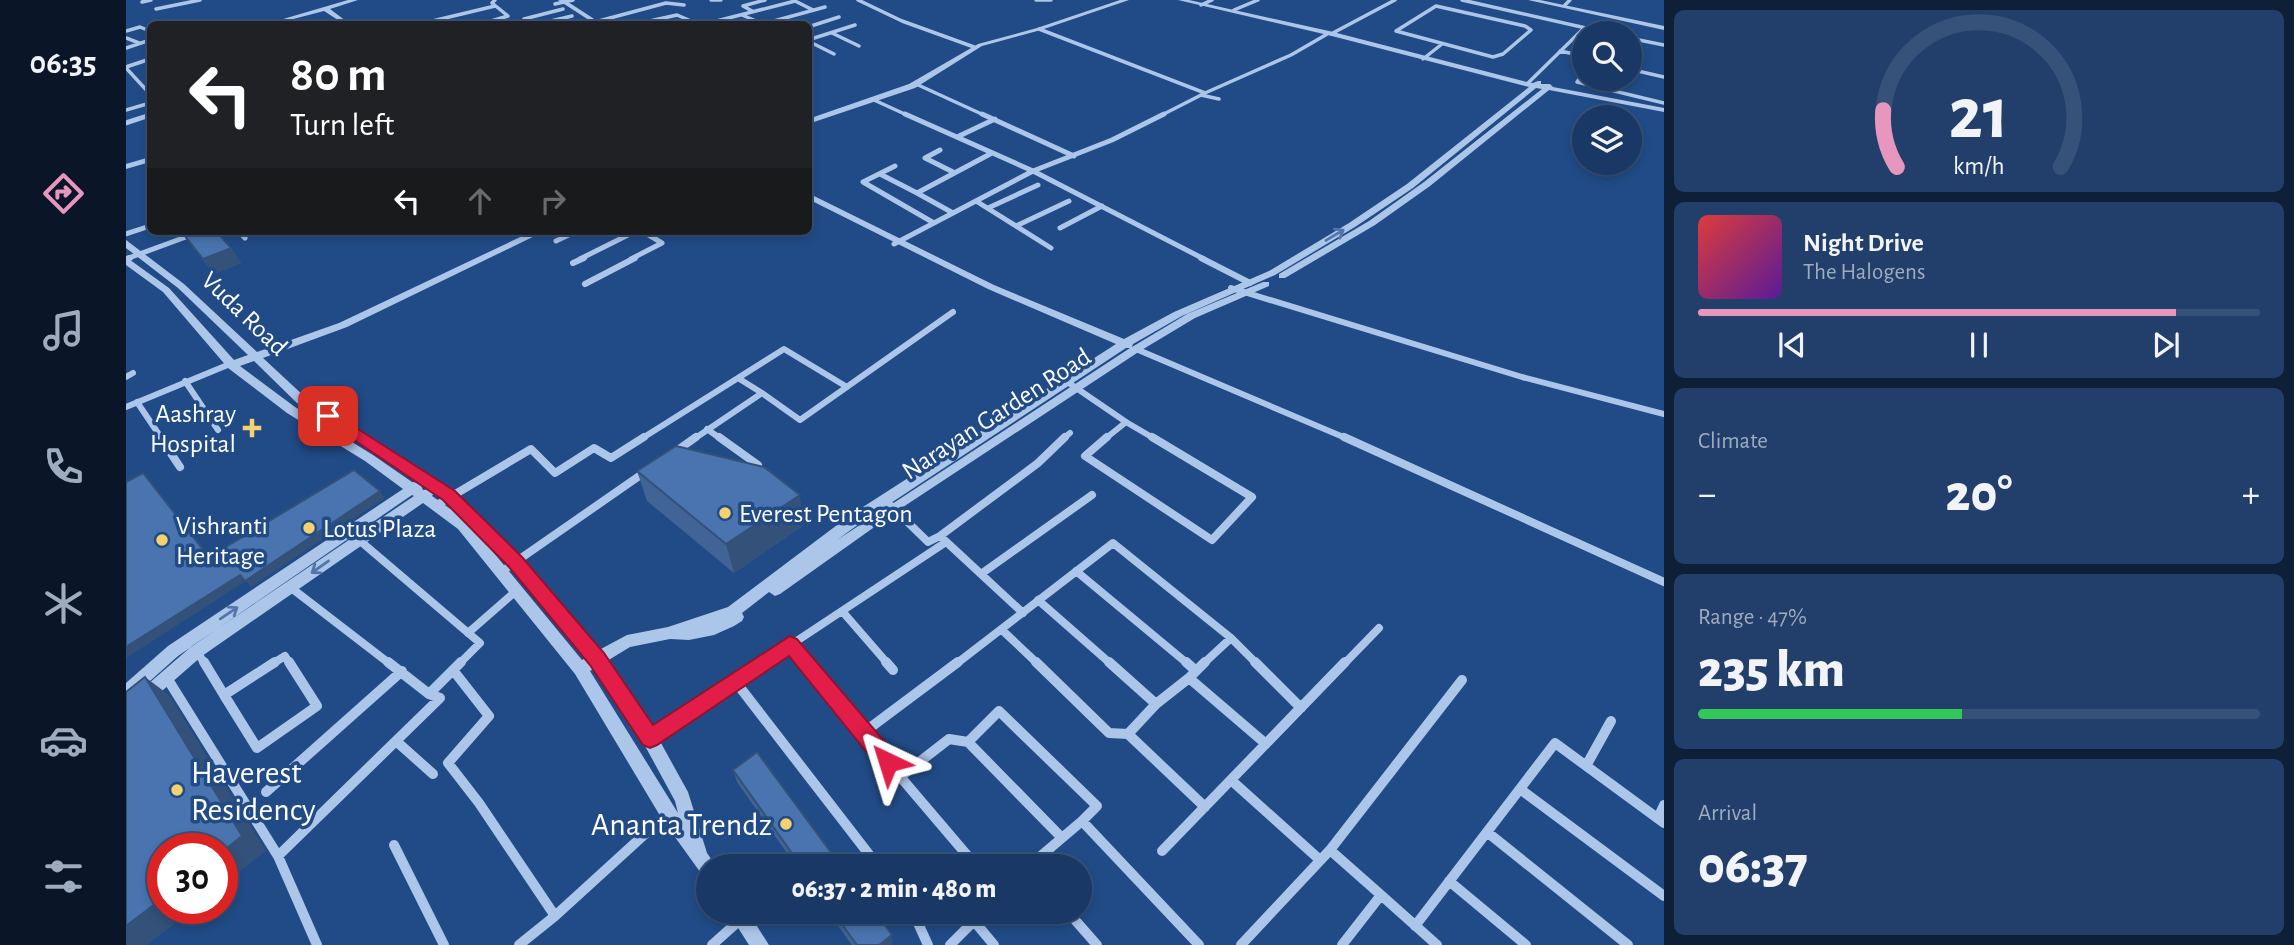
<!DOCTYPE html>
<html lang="en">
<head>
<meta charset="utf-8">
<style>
	:root { --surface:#193865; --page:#223f6b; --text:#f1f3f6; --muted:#9facbf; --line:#375279; --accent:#e797bd }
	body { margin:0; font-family:"Alegreya Sans",sans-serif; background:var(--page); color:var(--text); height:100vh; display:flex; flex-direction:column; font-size:26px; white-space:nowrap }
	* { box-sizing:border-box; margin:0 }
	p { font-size:23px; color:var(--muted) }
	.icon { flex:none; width:38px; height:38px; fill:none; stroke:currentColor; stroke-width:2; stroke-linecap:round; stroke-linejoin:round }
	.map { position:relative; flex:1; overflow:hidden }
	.panel { display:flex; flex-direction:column; gap:10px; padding:10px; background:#0e1f38; width:630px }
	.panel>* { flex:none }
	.top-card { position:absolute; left:21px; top:21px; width:665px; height:214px; border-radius:10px; box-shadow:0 4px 10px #0003,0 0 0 2px var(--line); background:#202124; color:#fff; overflow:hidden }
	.controls { position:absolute; left:1446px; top:21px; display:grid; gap:14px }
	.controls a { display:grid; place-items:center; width:70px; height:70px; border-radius:50%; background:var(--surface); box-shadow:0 4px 10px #0003,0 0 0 2px var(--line); font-size:35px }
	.speed { position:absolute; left:21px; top:833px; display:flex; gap:14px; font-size:35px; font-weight:700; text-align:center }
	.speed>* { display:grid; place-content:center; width:91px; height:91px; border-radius:50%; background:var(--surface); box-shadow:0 4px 10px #0003,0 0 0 2px var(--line); line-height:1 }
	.speed .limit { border:10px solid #d22; background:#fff; color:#111 }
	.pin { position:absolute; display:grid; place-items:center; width:60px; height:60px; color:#fff; margin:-30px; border-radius:14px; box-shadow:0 4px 10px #0006 }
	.me { position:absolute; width:77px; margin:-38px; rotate:319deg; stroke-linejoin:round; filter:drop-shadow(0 0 5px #0008) }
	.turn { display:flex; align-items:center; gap:24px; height:147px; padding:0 28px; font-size:32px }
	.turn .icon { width:91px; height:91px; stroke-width:2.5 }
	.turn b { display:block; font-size:49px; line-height:60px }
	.lanes { display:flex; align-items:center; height:66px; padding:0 28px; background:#0003; justify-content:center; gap:35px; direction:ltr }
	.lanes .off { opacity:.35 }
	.big { font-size:52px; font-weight:800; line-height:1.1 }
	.panel .widget { flex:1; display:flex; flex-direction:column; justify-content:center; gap:10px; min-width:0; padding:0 24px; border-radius:10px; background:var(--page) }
	.panel .dial { align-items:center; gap:0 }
	.dial svg { height:182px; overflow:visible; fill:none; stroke:var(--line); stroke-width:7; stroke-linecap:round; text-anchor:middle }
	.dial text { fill:var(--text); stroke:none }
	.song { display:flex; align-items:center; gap:21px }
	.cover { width:84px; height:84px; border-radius:10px; background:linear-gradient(135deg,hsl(0 70% 55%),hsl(270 70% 35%)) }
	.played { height:7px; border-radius:4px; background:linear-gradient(90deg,var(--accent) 85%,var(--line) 85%) }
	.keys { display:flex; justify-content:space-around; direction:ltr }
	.heat { display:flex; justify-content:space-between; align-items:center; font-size:38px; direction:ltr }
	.charge { height:10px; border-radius:5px; background:linear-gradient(90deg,#34c759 47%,var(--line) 0) }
	.trip { position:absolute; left:570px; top:854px; width:396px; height:70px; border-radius:35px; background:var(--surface); box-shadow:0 4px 10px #0003,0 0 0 2px var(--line); font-weight:800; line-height:70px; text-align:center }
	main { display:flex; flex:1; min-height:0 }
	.menu { display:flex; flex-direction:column; width:126px; justify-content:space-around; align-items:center; background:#0a1628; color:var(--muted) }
	.menu .icon { width:49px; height:49px }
	.menu .active { color:var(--accent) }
	.menu b { font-size:32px; color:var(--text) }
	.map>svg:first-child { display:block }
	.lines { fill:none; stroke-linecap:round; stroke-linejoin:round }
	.minor-far4 { stroke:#acc6ea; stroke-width:3.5 }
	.minor-far3 { stroke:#acc6ea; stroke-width:5 }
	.minor-far2 { stroke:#acc6ea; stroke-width:6 }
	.minor-far1 { stroke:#acc6ea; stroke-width:8 }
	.minor { stroke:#acc6ea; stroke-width:10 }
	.tertiary { fill:#acc6ea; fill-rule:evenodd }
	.wall { fill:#406496 }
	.shaded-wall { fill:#34517a }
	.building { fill:#4a74af; stroke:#34517a; stroke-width:2 }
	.oneway { stroke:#5276aa }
	.route { fill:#e11d48; stroke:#92132f; stroke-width:2 }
	.poi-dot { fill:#f6d26d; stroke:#214b87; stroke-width:2.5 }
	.labels { text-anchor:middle; stroke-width:7; stroke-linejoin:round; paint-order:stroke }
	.street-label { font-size:26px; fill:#fff; stroke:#214b87 }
	.poi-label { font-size:26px; fill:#fff; stroke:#214b87; text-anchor:start }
	.near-poi-label { font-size:32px; fill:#fff; stroke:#214b87; text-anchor:start }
</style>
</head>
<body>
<main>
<nav class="menu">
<b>06:35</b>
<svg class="icon active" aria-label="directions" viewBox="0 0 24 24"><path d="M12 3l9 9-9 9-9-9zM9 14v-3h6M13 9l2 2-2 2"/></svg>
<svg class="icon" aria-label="music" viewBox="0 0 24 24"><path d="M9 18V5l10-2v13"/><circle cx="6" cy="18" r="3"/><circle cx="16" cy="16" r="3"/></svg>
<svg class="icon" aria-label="phone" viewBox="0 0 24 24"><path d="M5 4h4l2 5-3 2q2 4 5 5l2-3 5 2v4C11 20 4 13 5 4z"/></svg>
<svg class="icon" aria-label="climate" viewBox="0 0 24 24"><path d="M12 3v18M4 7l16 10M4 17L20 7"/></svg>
<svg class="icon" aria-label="car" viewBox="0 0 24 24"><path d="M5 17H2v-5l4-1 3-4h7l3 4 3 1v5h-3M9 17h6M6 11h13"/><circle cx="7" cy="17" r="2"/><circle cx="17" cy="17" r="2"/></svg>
<svg class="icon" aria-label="filters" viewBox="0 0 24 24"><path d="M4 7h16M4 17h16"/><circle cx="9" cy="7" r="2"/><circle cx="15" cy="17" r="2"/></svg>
</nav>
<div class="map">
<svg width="1538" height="945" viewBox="0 0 1538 945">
	<rect width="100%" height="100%" fill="#214b87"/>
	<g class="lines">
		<path class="minor-far4" d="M585 0H595
			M667 0 687 10
			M732 0 776 21 848 47
			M910 0H925
			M1336 0 1482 33
			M16 2 25 0
			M429 4 447 0
			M1075 5 1086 0
			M1439 5 1444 0
			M1310 6 1399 26 1405 30 1377 54 1367 57 1270 31Z
			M30 9 74 0
			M1108 10 1132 0
			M626 11 617 6 639 0
			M616 15 637 24 699 7
			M398 19 437 9
			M532 19 541 24
			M469 22 540 3 558 5
			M294 24 369 6
			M355 24 382 16 366 3 369 0
			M412 24 446 16
			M510 24 551 15 565 21
			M579 24 669 1
			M682 27 713 17
			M913 29 1079 93 1034 116
			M0 31 14 27 24 31
			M706 33 733 46
			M1205 34 1269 0
			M0 38 13 43
			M1503 38 1538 45
			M682 40 729 25
			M682 41 708 54
			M0 48 24 40
			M1434 51 1458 56
			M1297 59 1316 44
			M0 68 24 94
			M1503 69 1538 77
			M1458 72 1451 82 1538 103
			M790 84 860 116
			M1401 84 1458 28
			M1079 93 1165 55 1203 33
			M1075 95 1093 99
			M748 100 783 116
			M0 110 24 103"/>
		<path class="minor-far3" d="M779 114 907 171 1078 259
			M856 114 948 156
			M0 123 24 115
			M831 137 869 119
			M814 150 799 158 829 173
			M769 166 737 182 808 223
			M754 174 791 193 866 153
			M791 193 827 213
			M850 201 925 248
			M862 208 912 185
			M890 226 943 201
			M934 228 976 206
			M113 231 119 238
			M0 234 24 226
			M430 241 451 231
			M768 244 907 171 986 140 1038 114
			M0 259 76 231
			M454 259 510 231
			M505 259 536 243 516 231"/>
		<path class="minor-far2" d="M1075 258 1124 283
			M0 259 4 258
			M447 263 458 258
			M459 284 509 258
			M1105 288 1396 377 1538 414
			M1010 349 1222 439
			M0 377 7 373
			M612 378 636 393
			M59 381 92 430
			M940 381 1000 422
			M11 402 36 439
			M0 407 104 364
			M1000 422 1029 439
			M581 429 595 439
			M515 439 658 349 721 387
			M568 439 636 393 674 420 827 312
			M937 439 944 433
			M979 439 1000 422"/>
		<path class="minor-far1" d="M34 437 54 467
			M593 437 632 465
			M981 437 959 456 1086 540 1126 497 1026 437
			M1218 437 1538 582
			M549 452 570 437
			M311 505 405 449 429 473 468 448 485 458 518 437
			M765 506 802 542 814 536 897 613
			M814 536 912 463 939 437
			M233 540 354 643 333 664
			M950 571 1062 664
			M375 572 519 472
			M855 574 966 495
			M164 587 264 664
			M912 600 985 664
			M716 611 762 664
			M876 630 912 664
			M342 633 390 591
			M1105 638 1131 664
			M665 645 681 664
			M71 652 79 664
			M146 664 159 656 164 664
			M636 664 820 542
			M830 664 987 543 1105 638 1077 664
			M1218 664 1253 628"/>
		<path class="minor" d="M78 662 98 695
			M262 662 303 694 335 662
			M679 662 737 733
			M760 662 767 670
			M832 662 737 733 846 861
			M910 662 983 733 1002 734 1079 807
			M983 662 1030 704
			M1060 662 1069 670
			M1079 662 1063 678 1140 744
			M1129 662 1175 708
			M327 670 363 716 322 763 353 803 429 916 393 945
			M41 678 152 856 314 698 303 694
			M609 681 752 866
			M98 695 131 748 191 706 163 662
			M98 695 149 662
			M1002 734 1030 704 1063 678
			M524 739 639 662
			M270 741 307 774
			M1460 766 1485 721
			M774 777 823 739 842 742
			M1105 780 1194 860
			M1394 789 1538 896
			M140 792 276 671
			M1532 818 1538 805
			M1361 832 1502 945
			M936 838 842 742 873 711 971 806 956 821
			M268 845 318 945
			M1036 851 1219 662
			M152 856 191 945
			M903 866 956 821 1073 945
			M1323 881 1400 945
			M1255 895 1311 945
			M787 912 802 945
			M942 912 971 945
			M429 916 542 813
			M848 921 868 945
			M1289 926 1429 743 1538 823
			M586 945 615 919
			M824 945 857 912
			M1115 945 1204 850
			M1216 945 1255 895 1204 850 1336 680"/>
		<path class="tertiary" d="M222 0H232L204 9 224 24H218L198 11 148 24H140Z
			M432 0H439L476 24H469Z
			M994 0H1003L915 30 856 46 789 88 682 124V119L783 84 852 44 911 28Z
			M1052 0H1063L1203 31 1401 82 1407 83 1412 81H1415V84H1424L1427 87 1538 108V112L1423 90 1304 186 1249 225 1159 278H1153V274L1243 221 1298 182 1416 89 1410 88 1287 188 1229 227 1149 275 1056 316 1007 344 1006 347 1061 314 1137 282H1143V286L1069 318 1014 351 771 511 654 594 649 596 643 592 616 613 618 617 616 621 608 626 588 635 563 640 544 639 504 647 481 661 530 734 562 792 581 853 590 866H583V879L577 876 536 819 449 674 332 529 297 503 76 656 5 718 0 720V703L66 646 288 496 286 495 52 656 5 698 0 700V683L42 646 277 489 239 461 161 413 102 368 37 292 0 265V257L43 288 108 360 122 355 52 288 0 248V240L58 284 131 352 213 323 407 231H419L221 327 137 358 179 397 284 462 327 492 394 558 473 650 501 635 542 627 602 607 723 516 990 344 862 289 682 199V193L868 285 998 339 1048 312 1143 271 1223 223 1281 184 1403 87 1202 35ZM1000 348H1004L711 540 733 524ZM128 361 171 403 276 468 306 489 297 490 294 483 286 482 247 455 169 407 114 366ZM307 490 319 498 340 520 306 496 308 493ZM345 525 384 566 461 657 456 660ZM469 668 518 744 549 801 552 813 464 671Z
			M1402 0H1414L1538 26V30Z
			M24 57V61L0 69V65Z
			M24 157V162L0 169V164Z
			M602 912H622L643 945H623Z"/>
	</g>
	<path class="wall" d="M55 231 105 248 115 263 88 274Z
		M511 471 678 525 608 573 521 501Z
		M607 770 715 866H670L611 782Z
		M702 912H749L766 935V944L764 945H726Z"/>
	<path class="shaded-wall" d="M105 248 115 263 88 274 77 259Z
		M17 473 23 480 90 564 83 557Z
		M254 491 259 498 125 587 120 581 0 658V647L114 575Z
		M674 495 678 525 608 573 600 544Z
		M19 677 43 695 140 851 96 885V852Z
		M37 898V908H68L21 945H0V926Z
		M766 935V944L764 945H753Z"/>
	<path class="building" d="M55 231H90L105 248 77 259Z
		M550 446 638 467 674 495 600 544 511 471Z
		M228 470 254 491 119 581 114 575 0 647V482L17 473 83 557Z
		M19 677 116 836 96 852V849H37V898L0 926V692Z
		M631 752 715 866H675L607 770Z
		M707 912H749L766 935 753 945H731Z"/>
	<defs><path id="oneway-shaft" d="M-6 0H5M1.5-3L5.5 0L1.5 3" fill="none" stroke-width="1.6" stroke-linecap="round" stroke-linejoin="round" transform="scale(1.75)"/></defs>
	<g class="oneway">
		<use href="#oneway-shaft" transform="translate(1209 235) rotate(-31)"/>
		<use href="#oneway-shaft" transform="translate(194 567) rotate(145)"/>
		<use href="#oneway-shaft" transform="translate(103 613) rotate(-34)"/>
	</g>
	<path class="route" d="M202 410 329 491 396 557 478 653 527 725 664 636 671 639 770 755 773 762 770 770 762 773 755 770 663 656 531 745 524 748 517 745 464 665 383 567 317 500 197 419 195 416Z"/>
	<g class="poi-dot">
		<path d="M122.5 417.5h7v7h7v7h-7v7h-7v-7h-7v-7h7z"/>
		<circle cx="599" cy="513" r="7"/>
		<circle cx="183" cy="528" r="7"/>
		<circle cx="36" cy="540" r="7"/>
		<circle cx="51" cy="790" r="7"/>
		<circle cx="660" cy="824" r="7"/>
	</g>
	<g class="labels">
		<g class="street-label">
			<text transform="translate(119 313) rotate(44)" y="9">Vuda Road</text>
			<text transform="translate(870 413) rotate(-33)" y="9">Narayan Garden Road</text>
		</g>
		<g class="poi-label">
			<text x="110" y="422" text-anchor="end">Aashray<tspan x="110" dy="30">Hospital</tspan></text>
			<text x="613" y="522">Everest Pentagon</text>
			<text x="50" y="534">Vishranti<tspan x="50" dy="30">Heritage</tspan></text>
			<text x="197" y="537">Lotus Plaza</text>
		</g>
		<g class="near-poi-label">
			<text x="65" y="783">Haverest<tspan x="65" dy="37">Residency</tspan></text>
			<text x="646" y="835" text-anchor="end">Ananta Trendz</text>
		</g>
	</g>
</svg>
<div class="controls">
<a><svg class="icon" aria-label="search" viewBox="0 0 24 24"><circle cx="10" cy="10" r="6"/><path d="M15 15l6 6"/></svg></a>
<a><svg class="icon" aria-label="layers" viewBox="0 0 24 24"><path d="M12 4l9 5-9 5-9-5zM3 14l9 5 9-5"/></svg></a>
</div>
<div class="speed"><div class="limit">30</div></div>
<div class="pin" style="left:202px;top:416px;background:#d93025"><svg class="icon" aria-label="arrive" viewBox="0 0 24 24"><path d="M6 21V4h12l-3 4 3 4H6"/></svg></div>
<svg class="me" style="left:762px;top:762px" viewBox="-20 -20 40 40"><path d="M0-17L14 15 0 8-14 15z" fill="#e11d48" stroke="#fff" stroke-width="4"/></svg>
<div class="trip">06:37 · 2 min · 480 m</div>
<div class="top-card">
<div class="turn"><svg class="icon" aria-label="left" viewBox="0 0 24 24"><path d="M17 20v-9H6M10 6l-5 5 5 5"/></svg><div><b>80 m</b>Turn left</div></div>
<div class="lanes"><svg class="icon" aria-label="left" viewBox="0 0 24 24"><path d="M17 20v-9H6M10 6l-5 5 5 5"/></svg><svg class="icon off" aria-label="ahead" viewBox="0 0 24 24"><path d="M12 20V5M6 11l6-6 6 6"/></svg><svg class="icon off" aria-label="right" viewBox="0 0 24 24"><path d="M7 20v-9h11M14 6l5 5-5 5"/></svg></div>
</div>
</div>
<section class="panel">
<div class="widget dial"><svg viewBox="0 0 100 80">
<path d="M14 69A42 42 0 1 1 86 69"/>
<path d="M14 69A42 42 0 0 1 8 44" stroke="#e797bd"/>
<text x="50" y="56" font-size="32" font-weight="700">21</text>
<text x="50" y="72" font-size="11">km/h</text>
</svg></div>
<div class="widget">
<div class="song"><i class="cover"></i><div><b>Night Drive</b><p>The Halogens</p></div></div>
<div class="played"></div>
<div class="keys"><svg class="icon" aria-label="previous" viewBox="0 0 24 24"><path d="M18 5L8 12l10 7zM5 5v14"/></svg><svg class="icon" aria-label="pause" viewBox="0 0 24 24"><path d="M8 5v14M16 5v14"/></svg><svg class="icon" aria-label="next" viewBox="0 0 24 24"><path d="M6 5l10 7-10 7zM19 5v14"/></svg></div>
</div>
<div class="widget"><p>Climate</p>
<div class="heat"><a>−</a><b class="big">20°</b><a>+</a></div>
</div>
<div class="widget"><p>Range · 47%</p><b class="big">235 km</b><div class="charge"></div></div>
<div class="widget"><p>Arrival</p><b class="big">06:37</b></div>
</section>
</main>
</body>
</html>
